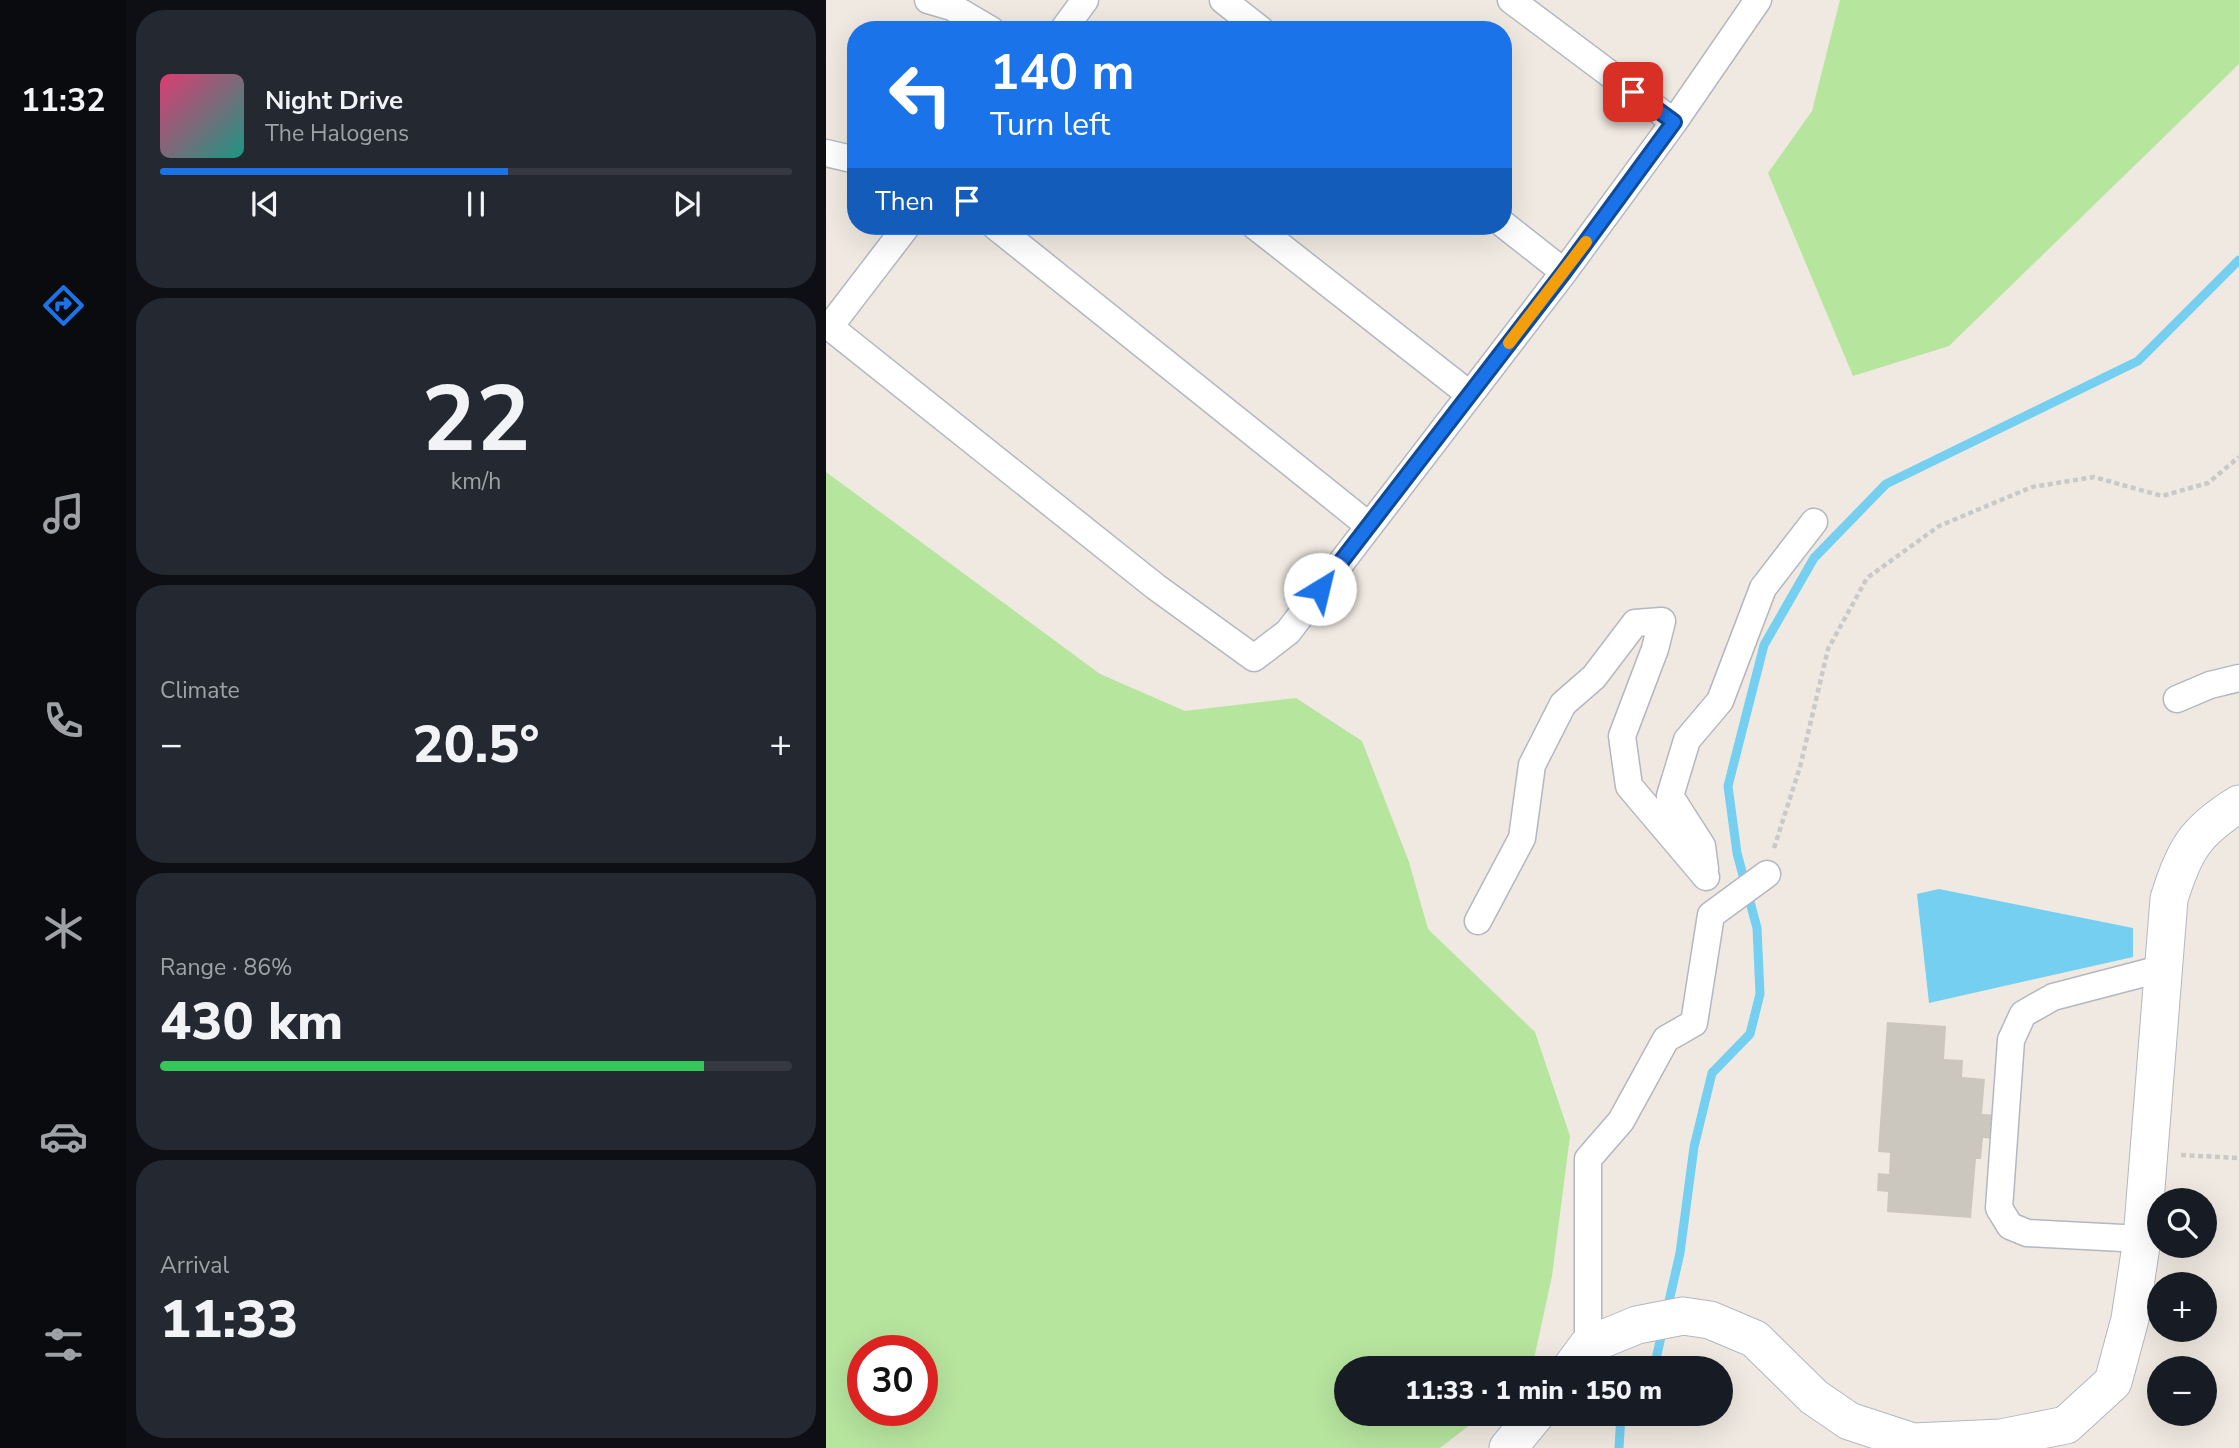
<!DOCTYPE html>
<html lang="en">
<head>
<meta charset="utf-8">
<style>
	:root { --surface:#171b24; --page:#242831; --text:#f1f3f6; --muted:#9ea1a6; --line:#363941; --accent:#1a73e8 }
	body { margin:0; font-family:"Nunito Sans",sans-serif; background:var(--page); color:var(--text); height:100vh; display:flex; flex-direction:column; font-size:26px; white-space:nowrap }
	* { box-sizing:border-box; margin:0 }
	p { font-size:23px; color:var(--muted) }
	.icon { flex:none; width:38px; height:38px; fill:none; stroke:currentColor; stroke-width:2; stroke-linecap:round; stroke-linejoin:round }
	.map { position:relative; flex:1; overflow:hidden }
	.panel { display:flex; flex-direction:column; gap:10px; padding:10px; background:#0d0f14; width:700px }
	.panel>* { flex:none }
	.top-card { position:absolute; left:21px; top:21px; width:665px; height:214px; border-radius:28px; box-shadow:0 7px 28px #0002; background:#1a73e8; color:#fff; overflow:hidden }
	.buttons { position:absolute; left:1321px; top:1188px; display:grid; gap:14px }
	.buttons a { display:grid; place-items:center; width:70px; height:70px; border-radius:50%; background:var(--surface); box-shadow:0 7px 28px #0002; font-size:35px }
	.speed { position:absolute; left:21px; top:1335px; display:flex; gap:14px; font-size:35px; font-weight:700; text-align:center }
	.speed>* { display:grid; place-content:center; width:91px; height:91px; border-radius:50%; background:var(--surface); box-shadow:0 7px 28px #0002; line-height:1 }
	.speed .limit { border:10px solid #d22; background:#fff; color:#111 }
	.pin { position:absolute; display:grid; place-items:center; width:60px; height:60px; color:#fff; margin:-30px; border-radius:14px; box-shadow:0 4px 10px #0006 }
	.me { position:absolute; width:77px; margin:-38px; rotate:36deg; stroke-linejoin:round; filter:drop-shadow(0 0 5px #0008) }
	.turn { display:flex; align-items:center; gap:24px; height:147px; padding:0 28px; font-size:32px }
	.turn .icon { width:91px; height:91px; stroke-width:2.5 }
	.turn b { display:block; font-size:49px; line-height:60px }
	.then { display:flex; align-items:center; height:66px; padding:0 28px; background:#0003; gap:14px; font-size:26px }
	.big { font-size:52px; font-weight:800; line-height:1.1 }
	.panel .card { flex:1; display:flex; flex-direction:column; justify-content:center; gap:10px; min-width:0; padding:0 24px; border-radius:28px; background:var(--page) }
	.panel .dial { align-items:center; gap:0 }
	.dial b { font-size:91px; line-height:1 }
	.song { display:flex; align-items:center; gap:21px }
	.cover { width:84px; height:84px; border-radius:10px; background:linear-gradient(135deg,hsl(340 70% 55%),hsl(170 70% 35%)) }
	.played { height:7px; border-radius:4px; background:linear-gradient(90deg,var(--accent) 55%,var(--line) 55%) }
	.keys { display:flex; justify-content:space-around; direction:ltr }
	.heat { display:flex; justify-content:space-between; align-items:center; font-size:38px; direction:ltr }
	.charge { height:10px; border-radius:5px; background:linear-gradient(90deg,#34c759 86%,var(--line) 0) }
	.trip { position:absolute; left:508px; top:1356px; width:399px; height:70px; border-radius:35px; background:var(--surface); box-shadow:0 7px 28px #0002; font-weight:800; line-height:70px; text-align:center }
	main { display:flex; flex:1; min-height:0 }
	.tabs { display:flex; flex-direction:column; width:126px; justify-content:space-around; align-items:center; background:#090b0e; color:var(--muted) }
	.tabs .icon { width:49px; height:49px }
	.tabs .current { color:var(--accent) }
	.tabs b { font-size:32px; color:var(--text) }
	.map>svg:first-child { display:block }
	.green { fill:#b6e59e; fill-rule:evenodd }
	.water { fill:#75cff0 }
	.lines { fill:none; stroke-linecap:round; stroke-linejoin:round }
	.stream { stroke:#75cff0; stroke-width:9 }
	.building { fill:#cbc7bf }
	.street-casing { stroke:#b4b7c1; stroke-width:29 }
	.secondary-casing { stroke:#b4b7c1; stroke-width:39 }
	.path { stroke:#c9c9c9; stroke-width:4.5; stroke-dasharray:5 3.5; stroke-linecap:butt }
	.street { stroke:#fff; stroke-width:26 }
	.secondary { stroke:#fff; stroke-width:37 }
	.route-casing { stroke:#114b97; stroke-width:18 }
	.route { stroke:#1a73e8; stroke-width:12 }
	.slow { stroke:#f59e0b; stroke-width:12 }
</style>
</head>
<body>
<main>
<nav class="tabs">
<b>11:32</b>
<svg class="icon current" aria-label="directions" viewBox="0 0 24 24"><path d="M12 3l9 9-9 9-9-9zM9 14v-3h6M13 9l2 2-2 2"/></svg>
<svg class="icon" aria-label="music" viewBox="0 0 24 24"><path d="M9 18V5l10-2v13"/><circle cx="6" cy="18" r="3"/><circle cx="16" cy="16" r="3"/></svg>
<svg class="icon" aria-label="phone" viewBox="0 0 24 24"><path d="M5 4h4l2 5-3 2q2 4 5 5l2-3 5 2v4C11 20 4 13 5 4z"/></svg>
<svg class="icon" aria-label="climate" viewBox="0 0 24 24"><path d="M12 3v18M4 7l16 10M4 17L20 7"/></svg>
<svg class="icon" aria-label="car" viewBox="0 0 24 24"><path d="M5 17H2v-5l4-1 3-4h7l3 4 3 1v5h-3M9 17h6M6 11h13"/><circle cx="7" cy="17" r="2"/><circle cx="17" cy="17" r="2"/></svg>
<svg class="icon" aria-label="filters" viewBox="0 0 24 24"><path d="M4 7h16M4 17h16"/><circle cx="9" cy="7" r="2"/><circle cx="15" cy="17" r="2"/></svg>
</nav>
<section class="panel">
<div class="card">
<div class="song"><i class="cover"></i><div><b>Night Drive</b><p>The Halogens</p></div></div>
<div class="played"></div>
<div class="keys"><svg class="icon" aria-label="previous" viewBox="0 0 24 24"><path d="M18 5L8 12l10 7zM5 5v14"/></svg><svg class="icon" aria-label="pause" viewBox="0 0 24 24"><path d="M8 5v14M16 5v14"/></svg><svg class="icon" aria-label="next" viewBox="0 0 24 24"><path d="M6 5l10 7-10 7zM19 5v14"/></svg></div>
</div>
<div class="card dial"><b>22</b><p>km/h</p></div>
<div class="card"><p>Climate</p>
<div class="heat"><a>−</a><b class="big">20.5°</b><a>+</a></div>
</div>
<div class="card"><p>Range · 86%</p><b class="big">430 km</b><div class="charge"></div></div>
<div class="card"><p>Arrival</p><b class="big">11:33</b></div>
</section>
<div class="map">
<svg width="1413" height="1448" viewBox="0 0 1413 1448">
	<rect width="100%" height="100%" fill="#efe9e1"/>
	<path class="green" d="M1014 0H1413V64L1123 346 1027 376 942 173 986 111Z
		M0 472 274 674 359 711 470 698 536 741 583 862 602 929 709 1032 744 1136 726 1276 706 1368H520V1414H658L614 1448H0ZM37 1351H96V1410H37Z"/>
	<path class="water" d="M1113 889 1307 928V957L1103 1003 1091 894Z"/>
	<g class="lines">
		<path class="stream" d="M841 1310 854 1253 868 1147 886 1073 924 1034 934 994 931 928 911 853 902 786 938 645 988 558 1060 484 1312 361 1413 260
			M824 1368 830 1359 837 1328
			M793 1448 795 1414"/>
	</g>
	<path class="building" d="M1061 1022 1120 1026 1118 1059 1137 1060 1136 1077 1159 1079 1156 1114 1174 1115 1172 1139 1157 1138 1155 1159H1150L1145 1218 1061 1212 1062 1192 1051 1191 1052 1173 1063 1174 1064 1153 1052 1152Z"/>
	<g class="lines">
		<defs>
			<path id="street" d="M102 0 126 7 165 30
				M397 0 435 30
				M685 0 848 122
				M237 30 259 0
				M0 153 30 160
				M677 224 738 272
				M169 226 542 525
				M429 226 643 394
				M0 324 330 587 428 658 462 632 738 272 848 122 932 0
				M5 325 81 226
				M1351 699 1384 685 1413 678
				M879 869 876 846 844 796 861 740 894 701 937 588 988 522
				M652 921 696 838 706 765 737 704 768 677 809 623 836 621 829 649 796 736 803 786 880 877
				M1316 1239 1201 1233 1184 1226 1173 1208 1185 1040 1197 1014 1227 997 1338 968
				M762 1345V1159L795 1121 840 1039 868 1023 885 915 941 874"/>
			<path id="secondary" d="M745 1368 762 1345 811 1325 857 1316 884 1320 929 1339 988 1397 1023 1421 1087 1442 1175 1438 1240 1425 1287 1382 1304 1319 1316 1239 1343 899C1358 850 1369 831 1413 804
				M682 1448 710 1414"/>
		</defs>
		<use href="#street" class="street-casing"/>
		<use href="#secondary" class="secondary-casing"/>
		<path class="path" d="M948 848 974 767 1002 649 1041 578 1113 526 1206 487 1268 477 1336 496 1382 483 1413 457
			M1355 1155 1413 1158"/>
		<use href="#street" class="street"/>
		<use href="#secondary" class="secondary"/>
	</g>
	<g class="lines">
		<defs>
			<path id="route" d="M494 589 738 272 848 122 807 92"/>
		</defs>
		<use href="#route" class="route-casing"/>
		<use href="#route" class="route"/>
		<path class="slow" d="M683 343 760 242"/>
	</g>
</svg>
<div class="buttons">
<a><svg class="icon" aria-label="search" viewBox="0 0 24 24"><circle cx="10" cy="10" r="6"/><path d="M15 15l6 6"/></svg></a>
<a>+</a>
<a>−</a>
</div>
<div class="speed"><div class="limit">30</div></div>
<div class="pin" style="left:807px;top:92px;background:#d93025"><svg class="icon" aria-label="arrive" viewBox="0 0 24 24"><path d="M6 21V4h12l-3 4 3 4H6"/></svg></div>
<svg class="me" style="left:494px;top:589px" viewBox="-20 -20 40 40"><circle r="19" fill="#fff"/><path d="M0-13L10 11 0 6-10 11z" fill="#1a73e8"/></svg>
<div class="trip">11:33 · 1 min · 150 m</div>
<div class="top-card">
<div class="turn"><svg class="icon" aria-label="left" viewBox="0 0 24 24"><path d="M17 20v-9H6M10 6l-5 5 5 5"/></svg><div><b>140 m</b>Turn left</div></div>
<div class="then">Then<svg class="icon" aria-label="arrive" viewBox="0 0 24 24"><path d="M6 21V4h12l-3 4 3 4H6"/></svg></div>
</div>
</div>
</main>
</body>
</html>
